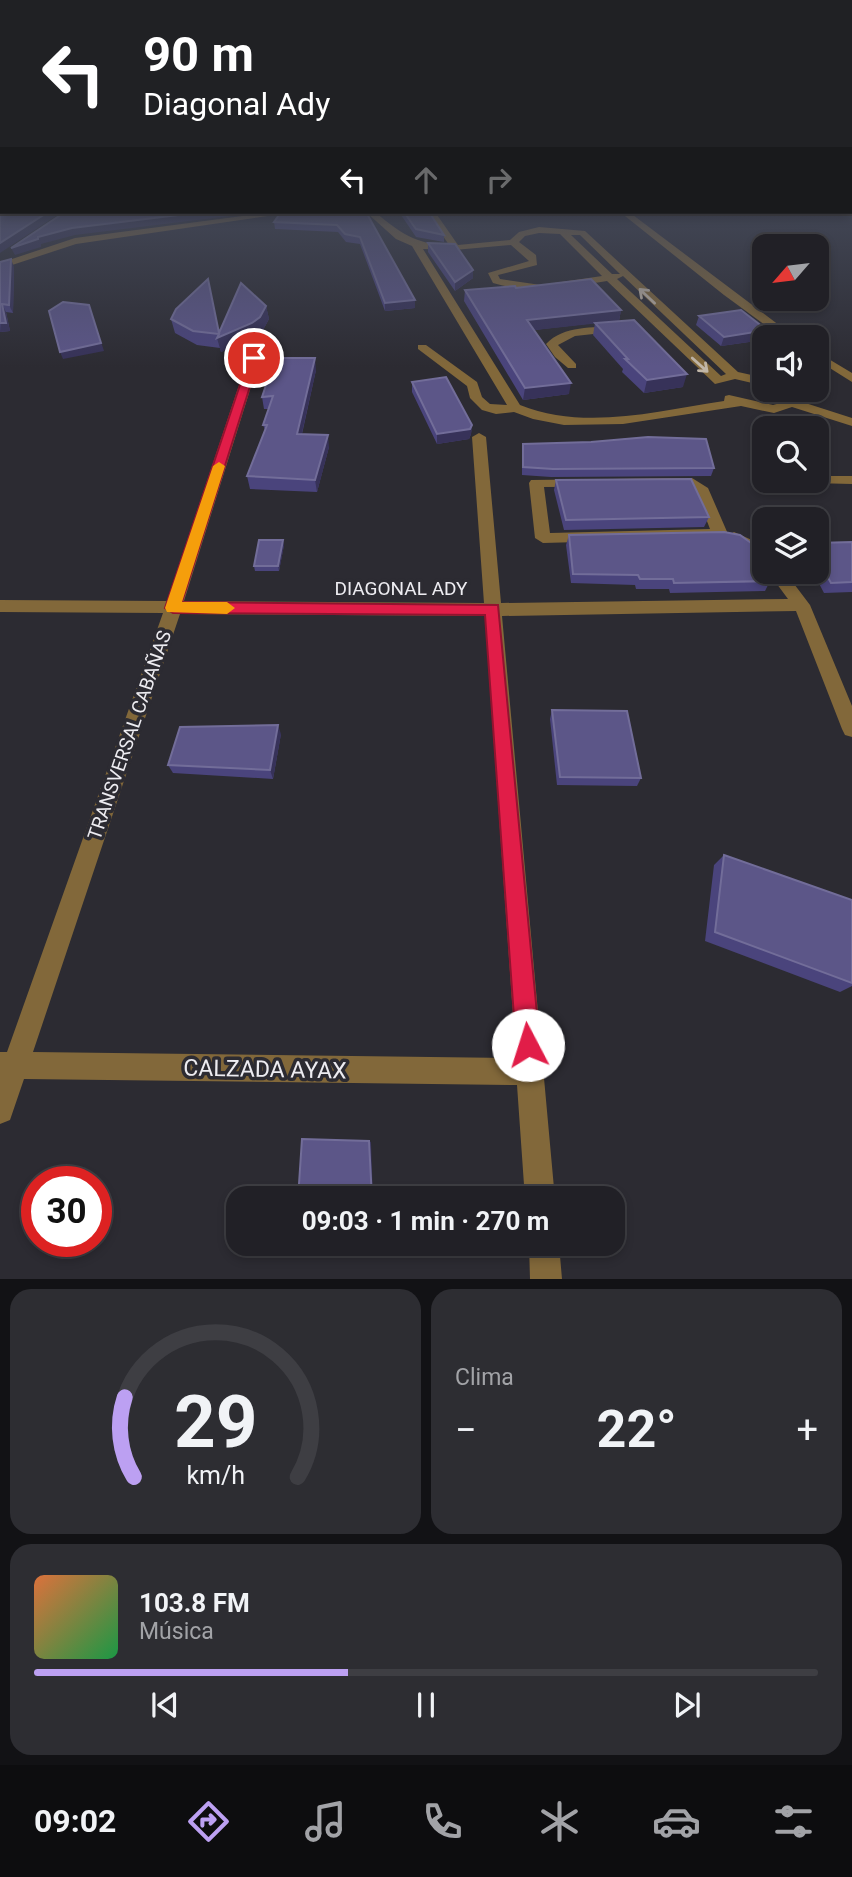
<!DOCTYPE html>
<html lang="es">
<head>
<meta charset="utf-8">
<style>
	:root { --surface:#212026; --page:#2d2d32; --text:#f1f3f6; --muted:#a2a3a7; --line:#3e3e43; --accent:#bca0f2 }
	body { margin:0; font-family:Roboto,sans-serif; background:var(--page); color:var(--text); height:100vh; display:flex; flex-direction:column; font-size:26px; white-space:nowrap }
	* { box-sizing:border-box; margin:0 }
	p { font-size:23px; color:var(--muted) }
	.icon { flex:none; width:38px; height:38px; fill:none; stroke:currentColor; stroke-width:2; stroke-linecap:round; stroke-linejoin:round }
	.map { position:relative; height:1279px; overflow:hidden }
	.details { display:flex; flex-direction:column; gap:10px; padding:10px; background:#121215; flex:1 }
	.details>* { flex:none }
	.banner { position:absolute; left:0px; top:0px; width:852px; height:214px; box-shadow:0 4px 10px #0003,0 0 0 2px var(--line); background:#202124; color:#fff; overflow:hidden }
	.needle { width:46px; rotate:242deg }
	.controls { position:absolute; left:752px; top:234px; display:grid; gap:14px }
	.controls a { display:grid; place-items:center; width:77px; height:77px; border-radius:14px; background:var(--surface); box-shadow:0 4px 10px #0003,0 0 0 2px var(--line); font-size:35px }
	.speed { position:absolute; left:21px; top:1166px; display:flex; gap:14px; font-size:35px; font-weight:700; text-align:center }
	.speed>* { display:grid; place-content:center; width:91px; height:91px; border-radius:50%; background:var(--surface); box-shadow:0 4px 10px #0003,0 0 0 2px var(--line); line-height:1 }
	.speed .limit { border:10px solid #d22; background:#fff; color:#111 }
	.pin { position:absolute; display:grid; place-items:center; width:60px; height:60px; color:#fff; margin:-30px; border:4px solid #fff; border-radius:50%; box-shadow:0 2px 7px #0007 }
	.me { position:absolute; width:77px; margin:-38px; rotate:355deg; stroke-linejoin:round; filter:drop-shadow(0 0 5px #0008) }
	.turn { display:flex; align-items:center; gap:24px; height:147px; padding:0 28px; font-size:32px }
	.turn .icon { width:91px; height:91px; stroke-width:2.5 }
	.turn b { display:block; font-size:49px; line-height:60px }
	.lanes { display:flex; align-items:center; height:66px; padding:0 28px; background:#0003; justify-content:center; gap:35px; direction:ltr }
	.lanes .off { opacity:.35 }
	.big { font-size:52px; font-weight:700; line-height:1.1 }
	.details .tile { flex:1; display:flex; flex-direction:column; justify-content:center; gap:10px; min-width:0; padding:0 24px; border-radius:21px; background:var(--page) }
	.details .dial { align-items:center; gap:0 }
	.dial svg { height:182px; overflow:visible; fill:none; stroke:var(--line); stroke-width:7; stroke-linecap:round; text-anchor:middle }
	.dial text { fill:var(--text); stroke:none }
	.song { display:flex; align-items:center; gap:21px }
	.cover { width:84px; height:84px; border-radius:10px; background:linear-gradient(135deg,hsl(20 70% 55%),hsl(140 70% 35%)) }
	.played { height:7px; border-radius:4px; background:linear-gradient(90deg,var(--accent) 40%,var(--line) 40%) }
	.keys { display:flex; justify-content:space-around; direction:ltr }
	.heat { display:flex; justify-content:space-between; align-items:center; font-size:38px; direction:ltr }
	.details .tiles { flex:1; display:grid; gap:10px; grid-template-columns:1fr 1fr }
	.tile:last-child { grid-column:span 2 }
	.trip { position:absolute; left:226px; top:1186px; width:399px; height:70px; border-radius:21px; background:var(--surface); box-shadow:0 4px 10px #0003,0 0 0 2px var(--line); font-weight:700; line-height:70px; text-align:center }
	.dock { display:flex; height:112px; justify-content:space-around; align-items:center; background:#0d0d0f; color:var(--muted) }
	.dock .icon { width:49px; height:49px }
	.dock .on { color:var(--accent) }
	.dock b { font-size:32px; color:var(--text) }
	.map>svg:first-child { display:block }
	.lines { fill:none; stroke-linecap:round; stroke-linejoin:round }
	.minor { fill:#82683a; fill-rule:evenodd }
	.wall { fill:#4a447c }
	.shaded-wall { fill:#373259 }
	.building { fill:#5c5688; stroke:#726d99; stroke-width:2 }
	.oneway { stroke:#c2b7a8 }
	.route { fill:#e11d48; stroke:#92132f; stroke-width:2 }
	.slow { fill:#f59e0b }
	.labels { text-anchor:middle; stroke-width:7; stroke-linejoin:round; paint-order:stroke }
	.street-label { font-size:19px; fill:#edecf1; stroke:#2c2b32 }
	.near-street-label { font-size:23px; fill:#edecf1; stroke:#2c2b32 }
</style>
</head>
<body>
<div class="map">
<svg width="852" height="1279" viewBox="0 0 852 1279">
	<rect width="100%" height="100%" fill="#2c2b32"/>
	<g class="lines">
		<path class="minor" d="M274 212H295L76 244 0 269V263L75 238Z
			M366 212H375C399 232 416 245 449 245L427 212H435L458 245 510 240 519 232 539 227 585 231 738 372 765 378V386L735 379 715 384 607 281C567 287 532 295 493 283L488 273 529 261 511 245 454 250 423 249 520 405C585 431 657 411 724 401L725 396 729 395 773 405 784 402 773 390H786L796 400 852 418V426L792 407 774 413 741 406 623 424 564 425 533 419 514 412 496 414 482 410 470 398 467 386 418 349V345H426L477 382 482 397 490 404 507 405 412 246 396 239ZM539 233 560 234 602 276 541 285 500 279 498 275 537 265 536 255 519 242 525 236ZM571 235H580L620 274H612ZM623 276 726 374 721 376 617 279Z
			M620 212H629L796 338H783L724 295Z
			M617 326 622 329 621 331 575 336 558 345 576 364V368H568L555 357 546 344C564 325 593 328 617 326Z
			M817 352 852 373V382L817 360Z
			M254 355 260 358 184 601 484 603 472 437 479 433 486 437 501 603 788 599 768 572H785L810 605 852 706V737L845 735 842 729 796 611 502 616 555 1199H525L517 1085 24 1079 10 1120 0 1124V1052H7L163 613 0 612V600L167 601 248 358ZM180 614 485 616 516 1058 33 1052Z
			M817 476H852V484L812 483 811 481H817Z
			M692 478 708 488 728 534 725 538 543 543 535 538 529 483 531 480ZM689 486 695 490 710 529 550 533 544 487Z
			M734 532 765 546V563L759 562 753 554 729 541 726 537Z
			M529 1244H559L562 1279H530Z"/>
	</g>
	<path class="wall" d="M366 212 415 300V308L385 311 360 244 346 242 338 232 275 229 274 222Z
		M399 212H429L444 235V242L416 237Z
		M428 243 473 278 455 291 428 252Z
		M0 262 14 267 13 313 6 312 10 331 0 332Z
		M516 288 621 310 619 321 607 322 683 387 644 393 622 372 623 369 593 335 595 323 534 330 569 394 523 400 464 301 465 290Z
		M266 306 269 319 263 330 255 337 221 352 220 348 197 345 175 333 171 319 220 332Z
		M699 316 763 340 721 346 696 325Z
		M316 370 302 434 329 447 317 492 250 489 247 476 265 430 263 425 269 409H264L262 397Z
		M412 382 472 425 471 434 469 439 437 444 412 392Z
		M523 444 714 468 711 476 551 477 522 475V452Z
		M556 480 709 517 704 527 564 530 554 490Z
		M569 535 770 581 765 591 670 593 669 589H636L635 585 571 583 566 545Z
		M852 542V592L824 593 813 572H817V543Z
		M284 545 279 571H255L254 566Z
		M552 710 641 778 637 786 557 785 550 719Z
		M281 734 273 779 173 773 168 765Z
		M724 855 852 900V986L840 992 705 941 714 865Z"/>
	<path class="shaded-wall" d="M48 212H62L0 253V243Z
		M203 212H263L75 235 41 244V247L15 255 11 248 38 237 72 228Z
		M11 259 14 267 13 313 9 305Z
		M473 270V278L455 291V282Z
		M415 300V308L385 311V303Z
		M2 304 6 312 10 331 0 332Z
		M89 305 104 351 63 359 60 352Z
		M266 306 269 319 263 330 255 337 221 352 217 338Z
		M621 310 619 321 526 331 527 320Z
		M767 330 763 340 721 346 724 337Z
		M315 358 316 370 299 446 297 434Z
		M687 374 683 387 644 393 647 380Z
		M571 383 569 394 523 400 525 388Z
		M472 425 471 434 469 439 437 444V434Z
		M328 435 329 447 317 492 315 480Z
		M283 540 284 545 279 571 278 566Z
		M278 725 281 734 273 779 270 770Z
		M369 1141 371 1142 373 1199H372Z"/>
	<path class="building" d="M0 188H2V212H48L0 243Z
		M65 212H203L72 228 38 237V239L11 248Z
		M281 212H366L415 300 385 303 360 237 345 234 337 225 274 222Z
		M404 212H429L444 235 416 229Z
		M428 243 455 244 473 270 455 282Z
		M11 259 9 305 2 304 6 323H0V262Z
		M208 279 219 333 241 283 266 306 260 317 252 323 217 338 219 334 193 331 171 319 176 309Z
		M591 279 621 310 527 320 571 383 525 388 465 290 515 286 516 288Z
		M63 302 89 305 101 343 60 352 49 311Z
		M741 310 767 330 724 337 699 316Z
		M634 320 687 374 647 380 625 359H628L595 323Z
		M275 358H315L297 434 328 435 315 480 247 476 267 425H263L273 396 262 397Z
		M446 377 472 425 470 429 437 434 412 382Z
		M648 437 706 439 714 468 553 469 523 467V444L591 442Z
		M691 479 709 517 566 520 556 480Z
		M724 532 740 535 751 543 765 570V572H766L770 581 674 583 673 579H640L638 575 573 574 569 535Z
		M259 540H283L278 566H254Z
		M852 542V582L831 583 817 558V543Z
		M552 710 627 711 641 778 560 777Z
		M278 725 270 770 168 765 180 727Z
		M724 855 852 900V983L715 932Z
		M302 1139 369 1141 372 1199H298Z
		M294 1244H374V1249L294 1248Z"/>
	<defs><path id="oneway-shaft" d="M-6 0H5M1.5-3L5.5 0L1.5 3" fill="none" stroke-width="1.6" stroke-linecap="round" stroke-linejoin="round" transform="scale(1.75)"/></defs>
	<g class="oneway">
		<use href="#oneway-shaft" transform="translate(647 296) rotate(-137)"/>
		<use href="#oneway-shaft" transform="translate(700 365) rotate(42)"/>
	</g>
	<linearGradient id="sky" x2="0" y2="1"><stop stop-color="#18181c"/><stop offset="0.51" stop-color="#454a5a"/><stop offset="1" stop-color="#454a5a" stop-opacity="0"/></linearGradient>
	<rect width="852" height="367" fill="url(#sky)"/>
	<path class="route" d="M250 355 259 358 182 602 498 605 540 1045 536 1053 528 1057 520 1053 516 1045 485 615 173 613 165 608Z"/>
	<path class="slow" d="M219 462 225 466 182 602H227L235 608 227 614 167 612 165 608 213 466Z"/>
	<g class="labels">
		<g class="street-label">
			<text x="401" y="595">DIAGONAL ADY</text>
			<text transform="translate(129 735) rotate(-71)" y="7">TRANSVERSAL CABAÑAS</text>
		</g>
		<g class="near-street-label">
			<text transform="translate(265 1069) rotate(1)" y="8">CALZADA AYAX</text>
		</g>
	</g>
</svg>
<div class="controls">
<a><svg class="needle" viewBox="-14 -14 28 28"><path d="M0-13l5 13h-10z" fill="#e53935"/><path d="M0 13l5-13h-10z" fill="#a2a3a7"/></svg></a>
<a><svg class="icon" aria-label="sound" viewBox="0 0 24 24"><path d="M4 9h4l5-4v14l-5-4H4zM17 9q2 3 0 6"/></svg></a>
<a><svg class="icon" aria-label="search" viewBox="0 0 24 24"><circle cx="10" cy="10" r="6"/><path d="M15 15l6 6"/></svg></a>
<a><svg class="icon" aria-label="layers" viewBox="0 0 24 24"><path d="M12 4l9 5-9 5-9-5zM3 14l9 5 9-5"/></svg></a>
</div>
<div class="speed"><div class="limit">30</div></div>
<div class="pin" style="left:254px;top:358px;background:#d93025"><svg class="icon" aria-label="arrive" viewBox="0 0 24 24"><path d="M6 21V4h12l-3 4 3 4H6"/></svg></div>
<svg class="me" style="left:528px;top:1045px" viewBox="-20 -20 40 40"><circle r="19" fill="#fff"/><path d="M0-13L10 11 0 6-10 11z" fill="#e11d48"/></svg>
<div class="trip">09:03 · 1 min · 270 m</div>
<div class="banner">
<div class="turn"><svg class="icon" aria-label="left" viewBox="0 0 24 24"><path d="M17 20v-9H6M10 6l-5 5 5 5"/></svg><div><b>90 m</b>Diagonal Ady</div></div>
<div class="lanes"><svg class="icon" aria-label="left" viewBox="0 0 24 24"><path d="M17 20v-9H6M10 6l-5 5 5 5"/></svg><svg class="icon off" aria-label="ahead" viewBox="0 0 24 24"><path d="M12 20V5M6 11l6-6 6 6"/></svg><svg class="icon off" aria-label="right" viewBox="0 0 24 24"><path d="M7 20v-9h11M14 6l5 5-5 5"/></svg></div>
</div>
</div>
<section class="details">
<div class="tiles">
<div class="tile dial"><svg viewBox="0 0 100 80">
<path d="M14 69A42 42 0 1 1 86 69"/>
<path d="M14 69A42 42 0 0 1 10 34" stroke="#bca0f2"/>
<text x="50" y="56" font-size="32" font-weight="700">29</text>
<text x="50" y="72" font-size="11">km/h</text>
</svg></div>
<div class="tile"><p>Clima</p>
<div class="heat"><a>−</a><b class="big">22°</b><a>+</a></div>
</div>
<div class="tile">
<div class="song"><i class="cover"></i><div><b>103.8 FM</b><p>Música</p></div></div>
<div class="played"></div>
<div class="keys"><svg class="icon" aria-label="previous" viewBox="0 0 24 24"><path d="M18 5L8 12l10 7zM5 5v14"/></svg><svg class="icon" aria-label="pause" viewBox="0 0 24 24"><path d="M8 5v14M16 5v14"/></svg><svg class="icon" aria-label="next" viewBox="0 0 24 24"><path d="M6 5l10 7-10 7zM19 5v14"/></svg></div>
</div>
</div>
</section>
<nav class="dock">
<b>09:02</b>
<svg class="icon on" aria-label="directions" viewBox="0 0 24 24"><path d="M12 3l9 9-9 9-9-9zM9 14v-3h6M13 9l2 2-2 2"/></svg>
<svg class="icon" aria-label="music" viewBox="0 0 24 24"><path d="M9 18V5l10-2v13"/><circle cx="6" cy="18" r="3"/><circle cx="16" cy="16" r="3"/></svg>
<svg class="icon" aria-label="phone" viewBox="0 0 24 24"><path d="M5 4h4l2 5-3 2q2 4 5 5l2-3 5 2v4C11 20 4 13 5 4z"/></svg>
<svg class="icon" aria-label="climate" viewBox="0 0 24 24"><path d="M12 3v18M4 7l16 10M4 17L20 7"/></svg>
<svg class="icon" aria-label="car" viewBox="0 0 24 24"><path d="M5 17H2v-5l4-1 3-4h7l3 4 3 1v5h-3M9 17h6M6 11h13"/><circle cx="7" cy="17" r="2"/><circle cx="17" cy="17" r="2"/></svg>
<svg class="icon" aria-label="filters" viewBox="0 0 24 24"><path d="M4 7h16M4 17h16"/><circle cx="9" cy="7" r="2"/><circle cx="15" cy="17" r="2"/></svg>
</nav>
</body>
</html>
